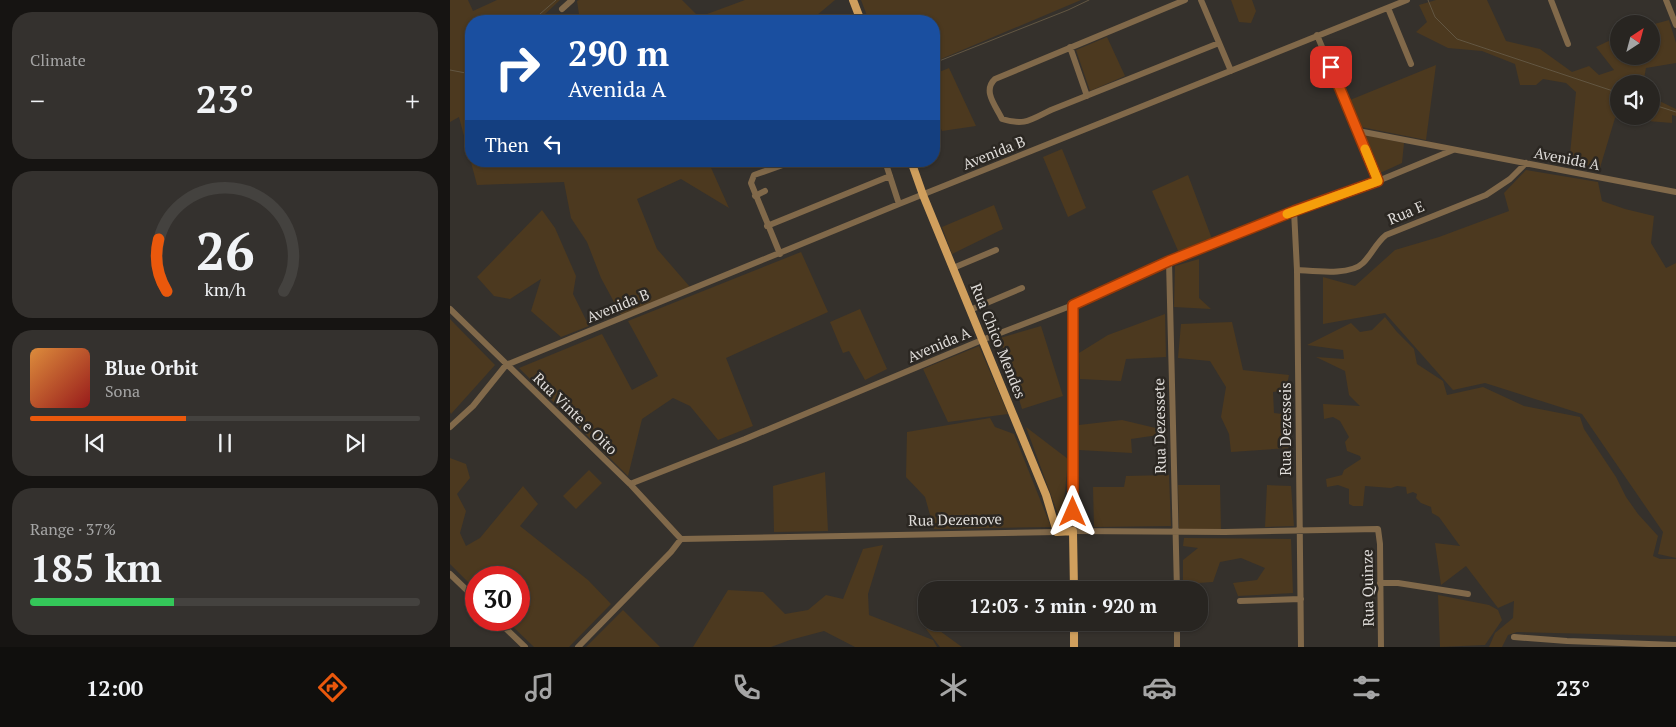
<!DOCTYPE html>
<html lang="en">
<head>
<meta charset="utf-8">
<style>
	:root { --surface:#282521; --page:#34312e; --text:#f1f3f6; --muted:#a5a5a5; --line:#44423f; --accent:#ea580c }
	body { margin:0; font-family:"PT Serif",serif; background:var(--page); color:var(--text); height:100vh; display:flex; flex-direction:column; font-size:19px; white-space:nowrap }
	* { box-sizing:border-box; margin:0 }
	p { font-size:16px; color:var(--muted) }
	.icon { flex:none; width:28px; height:28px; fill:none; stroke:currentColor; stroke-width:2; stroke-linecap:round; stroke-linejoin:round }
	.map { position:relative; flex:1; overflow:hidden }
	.sheet { display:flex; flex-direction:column; gap:12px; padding:12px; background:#161412; width:450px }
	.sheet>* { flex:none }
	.hud { position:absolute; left:15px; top:15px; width:475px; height:152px; border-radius:20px; box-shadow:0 1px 4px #0004,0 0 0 1px var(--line); background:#1a4fa0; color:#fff; overflow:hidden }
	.needle { width:32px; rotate:36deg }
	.buttons { position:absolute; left:1160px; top:15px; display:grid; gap:10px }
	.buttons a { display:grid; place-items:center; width:50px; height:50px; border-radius:50%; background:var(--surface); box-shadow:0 1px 4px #0004,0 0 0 1px var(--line); font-size:25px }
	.speed { position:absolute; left:15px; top:566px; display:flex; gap:10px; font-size:25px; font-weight:700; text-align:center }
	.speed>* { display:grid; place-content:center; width:65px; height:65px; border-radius:50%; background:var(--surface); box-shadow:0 1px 4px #0004,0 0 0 1px var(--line); line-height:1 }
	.speed .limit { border:8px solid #d22; background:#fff; color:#111 }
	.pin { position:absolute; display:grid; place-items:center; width:42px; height:42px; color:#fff; margin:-21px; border-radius:10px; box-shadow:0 2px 8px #0006 }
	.me { position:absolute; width:55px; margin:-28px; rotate:0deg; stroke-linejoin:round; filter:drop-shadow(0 0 4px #0008) }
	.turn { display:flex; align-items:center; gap:18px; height:105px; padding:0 20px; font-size:22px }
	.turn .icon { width:65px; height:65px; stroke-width:2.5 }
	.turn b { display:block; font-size:35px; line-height:42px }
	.then { display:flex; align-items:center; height:48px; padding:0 20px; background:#0003; gap:10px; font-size:19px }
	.big { font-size:38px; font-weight:700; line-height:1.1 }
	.sheet .card { flex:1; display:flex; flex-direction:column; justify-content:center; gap:8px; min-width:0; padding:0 18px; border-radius:20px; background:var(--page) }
	.sheet .dial { align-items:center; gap:0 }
	.dial svg { height:130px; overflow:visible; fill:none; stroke:var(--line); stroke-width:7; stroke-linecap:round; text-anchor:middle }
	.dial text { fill:var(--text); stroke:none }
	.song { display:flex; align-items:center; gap:15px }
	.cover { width:60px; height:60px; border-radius:8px; background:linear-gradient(135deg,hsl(30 70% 55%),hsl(0 70% 35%)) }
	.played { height:5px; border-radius:2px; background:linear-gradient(90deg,var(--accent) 40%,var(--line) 40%) }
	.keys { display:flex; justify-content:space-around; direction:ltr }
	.heat { display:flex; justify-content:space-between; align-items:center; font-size:28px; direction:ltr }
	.charge { height:8px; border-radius:4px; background:linear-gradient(90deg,#34c759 37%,var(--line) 0) }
	.trip { position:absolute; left:468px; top:581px; width:290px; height:50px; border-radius:20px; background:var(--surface); box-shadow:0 1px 4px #0004,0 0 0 1px var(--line); font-weight:700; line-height:50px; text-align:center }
	.tab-bar { display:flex; height:80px; justify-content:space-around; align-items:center; background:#100f0d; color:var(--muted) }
	.tab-bar .icon { width:35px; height:35px }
	.tab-bar .on { color:var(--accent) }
	.tab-bar b { font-size:22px; color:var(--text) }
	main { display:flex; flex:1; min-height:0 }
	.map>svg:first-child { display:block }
	.green { fill:#4c391f }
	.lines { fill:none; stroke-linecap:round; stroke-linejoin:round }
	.stream { stroke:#625642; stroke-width:1 }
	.minor { stroke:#81694a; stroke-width:6 }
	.major { stroke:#d09f5d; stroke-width:8 }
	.route-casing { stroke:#983908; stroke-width:12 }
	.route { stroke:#ea580c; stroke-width:9 }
	.slow { stroke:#f59e0b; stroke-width:9 }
	.labels { text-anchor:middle; stroke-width:5; stroke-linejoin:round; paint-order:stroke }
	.street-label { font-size:15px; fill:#dfdcd9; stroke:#2b2722 }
</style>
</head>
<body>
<main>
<section class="sheet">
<div class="card"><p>Climate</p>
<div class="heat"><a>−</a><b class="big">23°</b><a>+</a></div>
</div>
<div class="card dial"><svg viewBox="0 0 100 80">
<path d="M14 69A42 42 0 1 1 86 69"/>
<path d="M14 69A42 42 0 0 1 9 37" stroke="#ea580c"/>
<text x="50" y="56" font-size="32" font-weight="700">26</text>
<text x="50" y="72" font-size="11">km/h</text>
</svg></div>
<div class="card">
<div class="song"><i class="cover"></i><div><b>Blue Orbit</b><p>Sona</p></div></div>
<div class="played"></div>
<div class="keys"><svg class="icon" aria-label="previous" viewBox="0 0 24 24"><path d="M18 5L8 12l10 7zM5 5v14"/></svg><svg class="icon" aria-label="pause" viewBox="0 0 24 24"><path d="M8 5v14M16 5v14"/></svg><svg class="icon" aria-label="next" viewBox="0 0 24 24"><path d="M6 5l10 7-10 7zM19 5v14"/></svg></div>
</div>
<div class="card"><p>Range · 37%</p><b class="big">185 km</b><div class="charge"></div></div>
</section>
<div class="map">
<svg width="1226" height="647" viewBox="0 0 1226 647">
	<rect width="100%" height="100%" fill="#35312c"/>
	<path class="green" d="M0 0H18L23 11 47 0H110L93 16 112 21H21V161H258L279 208 231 179 187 199 207 249 240 287 171 315 151 278 137 242 121 218 114 182 27 185 9 117 0 122Z
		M129 0H232L249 17 295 0H385L360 21H130L127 1Z
		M411 0H631L484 62V21H461V19L450 15 434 21H419Z
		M781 0H802L806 11 801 23 789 22Z
		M986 0H1037L1056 41 1090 49 1122 72 1139 66 1149 75 1164 70 1146 47 1169 36V56H1201V25L1219 20 1226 43V63L1196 68 1193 84H1169V116L1165 118 1149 171 1119 165 1126 92 1116 83 1093 79 1086 85H1070L1065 64 1032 51 998 48 966 32 977 22 969 5Z
		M657 37 675 76 640 91 626 50Z
		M986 65 976 140 911 127 900 100Z
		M499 68 526 126 492 131 484 114V74Z
		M1201 97 1226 109V116L1222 115V123L1185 120 1183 116H1201Z
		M911 134 954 143 952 163 928 174Z
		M612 149 636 208 618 217 593 157Z
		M1076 170 1148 182 1152 201 1175 209 1204 216 1201 243 1216 268 1226 263V558L1208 554 1213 532 1132 414 1035 383 1003 390 935 313 873 324V277L905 286 945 250 989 237 1059 211 1054 193Z
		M738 175 762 239 729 253 702 191Z
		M544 205 553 229 502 254 492 227Z
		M92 210 105 228 126 276 123 294 139 326 111 337 81 311 91 279 60 299 44 296 27 277Z
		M351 252 378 312 276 358 303 426 268 440 240 406 223 398 192 419 178 476 69 368 152 334 182 390 208 376 178 321Z
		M749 259V298L761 309 724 307 725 266Z
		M410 309 437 369 415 380 399 351 393 353 380 322Z
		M715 314 716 357 676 359 671 381 630 379 629 353 658 335Z
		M935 317 947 332 964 349 967 364 993 381 997 395 1033 387 1074 406 1130 417 1134 429 1166 477 1176 497 1188 514 1208 536 1203 556 1210 559H1226V636L1067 632 1058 635 1052 647H1039L1045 633 1063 618 1064 601 1048 608 1016 566 991 585 985 543 1010 546 989 517 982 513 981 507 971 503 966 498 967 494 963 492 957 494 956 487 947 486 941 488 915 486 913 506H903L899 504V489L888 485 877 487 876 479 892 475 894 470 911 459 910 456 897 451 895 442 899 437 890 421 883 417 874 419 873 404 910 406 899 395 895 371 866 357 894 359 893 350 857 345 901 323 910 332 922 330Z
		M0 319 45 365 1 414 0 412Z
		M782 322 793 370 839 375 836 390 823 392 824 413 840 415 839 448 781 452 779 434 771 417 776 387 760 361 728 358 731 324Z
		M591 326 613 396 572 409 550 338Z
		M529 346 558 414 498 422 473 369Z
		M540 418 545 427 564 434 601 527 484 529 475 497 456 477 457 432Z
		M672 420 714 430 715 434 681 439 682 453 629 450V425Z
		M576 427 618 459 612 525Z
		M0 458 16 464 20 478 7 494 16 511 10 533 16 546 30 538 73 486 88 504 70 526 138 580 161 604 119 647H84L56 620H69V578H26V590L0 564Z
		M139 470 152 483 126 509 113 496Z
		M375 472 378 531 324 532 323 486Z
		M719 475 721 526 644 527 643 487H674L676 476Z
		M728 485H770L771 529H729Z
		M817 485 841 486 844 526 815 527Z
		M734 538 841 539 843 593 788 596 783 583 807 580 815 568 791 558 770 562 763 582 733 584V560L748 548 733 546Z
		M433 545 418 594 419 615 483 640 487 647H405L374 631 340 640 321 647H243L278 590 313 592 335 614 358 610 376 595 393 599 413 549Z
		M988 595 1039 605 1048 610 1052 620 1035 645 990 647Z
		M173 610 210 647H136Z
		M483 626 512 647H490L476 629Z"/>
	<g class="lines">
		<path class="stream" d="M978 0 985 17 1007 39 1169 93
			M82 21 106 0
			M484 63 618 10 639 0
			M0 70 21 74
			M1201 104 1226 112"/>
		<path class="minor" d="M735 0 545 79C532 91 546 106 552 119 575 126 580 120 601 110L769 43
			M751 0 781 71
			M1101 0 1118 44
			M1216 0 1226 25
			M938 8 961 64
			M112 9 122 0
			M867 35 928 181
			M620 47 637 96
			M908 131 1226 192
			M435 161 449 204
			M305 196 315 191
			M844 211 847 270 851 647
			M317 226 440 176
			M330 254 301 183 304 175 344 161
			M719 261 727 590
			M503 268 546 250
			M847 270C865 271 900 276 913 263 922 254 926 243 936 235L1036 195 1060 179 1076 163
			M623 305V531L775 532 928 529 930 544 931 647
			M0 309 180 484 231 539
			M520 310 572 288
			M0 427 23 406 56 365 449 204 957 0
			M180 484 295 439 532 340 623 305 719 261 844 211 928 181 1003 150
			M0 574 26 599
			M930 583H948L1018 594
			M790 601 851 599
			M47 620 75 647
			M727 622V647
			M1064 637 1117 641 1226 645
			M128 647 221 552 231 539 607 532"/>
		<path class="major" d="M403 0 411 21
			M461 161 473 195 596 495 607 532 623 531 624 590
			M624 622V647"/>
	</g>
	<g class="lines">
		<defs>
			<path id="route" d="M623 512V305L719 261 844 211 928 181 881 67"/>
		</defs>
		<use href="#route" class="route-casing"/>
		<use href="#route" class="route"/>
		<path class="slow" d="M837 214 928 181 915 149"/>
	</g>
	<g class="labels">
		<g class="street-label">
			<text transform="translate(544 153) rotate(-22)" y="5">Avenida B</text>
			<text transform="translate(1117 159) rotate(11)" y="5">Avenida A</text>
			<text transform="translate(956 213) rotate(-23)" y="5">Rua E</text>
			<text transform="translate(168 306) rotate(-22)" y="5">Avenida B</text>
			<text transform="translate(548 341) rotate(68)" y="5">Rua Chico Mendes</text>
			<text transform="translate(489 345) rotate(-23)" y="5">Avenida A</text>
			<text transform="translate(125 414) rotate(44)" y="5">Rua Vinte e Oito</text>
			<text transform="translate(710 426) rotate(-91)" y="5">Rua Dezessete</text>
			<text transform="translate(836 429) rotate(-90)" y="5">Rua Dezesseis</text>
			<text transform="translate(505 520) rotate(-1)" y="5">Rua Dezenove</text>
			<text transform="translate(918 588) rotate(-91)" y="5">Rua Quinze</text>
		</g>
	</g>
</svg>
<div class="buttons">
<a><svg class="needle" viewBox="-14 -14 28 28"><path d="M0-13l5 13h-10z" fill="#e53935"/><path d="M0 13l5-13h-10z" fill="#a5a5a5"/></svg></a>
<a><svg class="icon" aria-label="sound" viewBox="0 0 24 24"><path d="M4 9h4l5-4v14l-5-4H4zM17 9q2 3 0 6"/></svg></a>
</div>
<div class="speed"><div class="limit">30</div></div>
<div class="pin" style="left:881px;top:67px;background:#d93025"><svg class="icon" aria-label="arrive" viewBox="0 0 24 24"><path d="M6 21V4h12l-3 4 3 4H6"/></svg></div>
<svg class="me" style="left:623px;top:512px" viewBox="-20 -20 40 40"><path d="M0-17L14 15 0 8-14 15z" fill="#ea580c" stroke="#fff" stroke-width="4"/></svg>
<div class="trip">12:03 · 3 min · 920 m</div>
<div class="hud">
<div class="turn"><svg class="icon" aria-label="right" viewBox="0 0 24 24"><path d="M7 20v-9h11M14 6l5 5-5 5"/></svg><div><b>290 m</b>Avenida A</div></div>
<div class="then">Then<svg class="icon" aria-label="left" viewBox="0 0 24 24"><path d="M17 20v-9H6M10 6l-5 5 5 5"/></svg></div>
</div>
</div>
</main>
<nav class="tab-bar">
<b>12:00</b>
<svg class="icon on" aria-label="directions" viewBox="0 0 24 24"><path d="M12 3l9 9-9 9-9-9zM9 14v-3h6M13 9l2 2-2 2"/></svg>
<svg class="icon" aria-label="music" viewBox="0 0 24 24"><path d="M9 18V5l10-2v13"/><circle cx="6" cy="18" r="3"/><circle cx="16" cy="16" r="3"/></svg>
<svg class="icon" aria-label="phone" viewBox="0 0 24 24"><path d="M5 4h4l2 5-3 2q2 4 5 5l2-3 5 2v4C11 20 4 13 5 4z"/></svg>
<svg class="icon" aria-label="climate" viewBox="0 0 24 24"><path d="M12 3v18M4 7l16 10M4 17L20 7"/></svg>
<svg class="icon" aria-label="car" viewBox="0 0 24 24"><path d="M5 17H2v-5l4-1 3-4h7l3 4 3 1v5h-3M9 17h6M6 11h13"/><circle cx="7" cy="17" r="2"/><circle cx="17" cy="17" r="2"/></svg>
<svg class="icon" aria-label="filters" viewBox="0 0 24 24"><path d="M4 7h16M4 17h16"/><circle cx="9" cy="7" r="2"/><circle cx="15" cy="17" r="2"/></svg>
<b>23°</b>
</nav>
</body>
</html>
